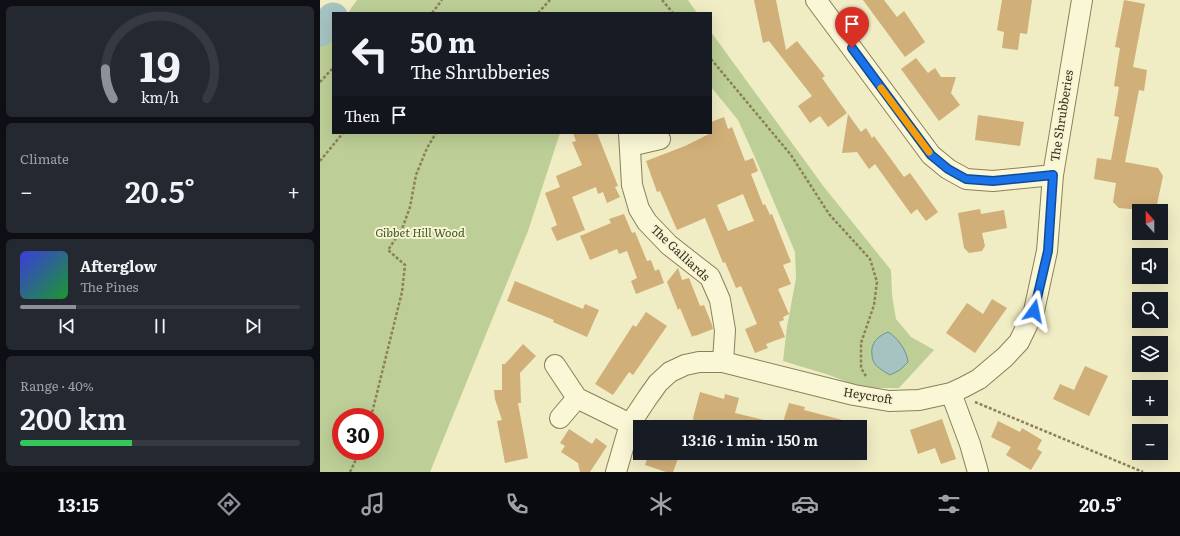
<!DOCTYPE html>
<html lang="en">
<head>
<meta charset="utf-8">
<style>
	:root { --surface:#171b24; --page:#242831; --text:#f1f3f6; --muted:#9ea1a6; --line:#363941; --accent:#8c9099 }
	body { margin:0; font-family:Literata,serif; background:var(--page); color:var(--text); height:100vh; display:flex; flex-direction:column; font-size:15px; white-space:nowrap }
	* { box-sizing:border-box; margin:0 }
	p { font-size:13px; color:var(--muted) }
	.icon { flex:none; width:22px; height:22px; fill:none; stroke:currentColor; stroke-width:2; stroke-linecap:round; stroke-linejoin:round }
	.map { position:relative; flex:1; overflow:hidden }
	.panel { display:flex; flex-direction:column; gap:6px; padding:6px; background:#0d0f14; width:320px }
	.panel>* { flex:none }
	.banner { position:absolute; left:12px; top:12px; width:380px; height:122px; border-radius:0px; box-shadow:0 4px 16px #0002; background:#171b24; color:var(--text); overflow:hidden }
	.needle { width:26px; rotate:339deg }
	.buttons { position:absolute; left:812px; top:204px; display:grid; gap:8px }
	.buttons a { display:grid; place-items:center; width:36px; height:36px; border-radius:0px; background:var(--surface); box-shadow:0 4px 16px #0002; font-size:20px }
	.speed { position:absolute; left:12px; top:408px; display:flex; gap:8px; font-size:20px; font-weight:700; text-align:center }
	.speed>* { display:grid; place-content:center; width:52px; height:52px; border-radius:50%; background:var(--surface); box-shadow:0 4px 16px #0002; line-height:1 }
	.speed .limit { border:6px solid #d22; background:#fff; color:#111 }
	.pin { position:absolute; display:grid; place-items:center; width:34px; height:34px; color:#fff; margin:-41px -17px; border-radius:50% 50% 50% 0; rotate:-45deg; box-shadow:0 0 4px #0007 }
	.pin .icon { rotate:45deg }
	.me { position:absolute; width:44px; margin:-22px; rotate:12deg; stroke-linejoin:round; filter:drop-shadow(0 0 3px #0008) }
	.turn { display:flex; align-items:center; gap:14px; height:84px; padding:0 12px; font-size:18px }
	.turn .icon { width:52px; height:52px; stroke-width:2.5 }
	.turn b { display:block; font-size:28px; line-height:34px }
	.then { display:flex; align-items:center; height:38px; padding:0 12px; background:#0003; gap:8px; font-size:15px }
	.big { font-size:30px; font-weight:600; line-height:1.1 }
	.panel .tile { flex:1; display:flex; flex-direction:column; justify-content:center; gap:6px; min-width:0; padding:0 14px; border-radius:6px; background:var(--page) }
	.panel .dial { align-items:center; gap:0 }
	.dial svg { height:104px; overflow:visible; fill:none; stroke:var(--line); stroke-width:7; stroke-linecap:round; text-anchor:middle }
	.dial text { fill:var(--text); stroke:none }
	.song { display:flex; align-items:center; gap:12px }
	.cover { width:48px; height:48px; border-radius:6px; background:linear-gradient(135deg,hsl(240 70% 55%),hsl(130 70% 35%)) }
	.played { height:4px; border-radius:2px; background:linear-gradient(90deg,var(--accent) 20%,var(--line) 20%) }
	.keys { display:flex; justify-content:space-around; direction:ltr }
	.heat { display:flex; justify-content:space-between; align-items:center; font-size:22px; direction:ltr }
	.charge { height:6px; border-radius:3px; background:linear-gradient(90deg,#34c759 40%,var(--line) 0) }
	.trip { position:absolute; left:313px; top:420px; width:234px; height:40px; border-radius:0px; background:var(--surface); box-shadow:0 4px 16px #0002; font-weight:600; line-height:40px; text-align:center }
	.dock { display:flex; height:64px; justify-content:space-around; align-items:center; background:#090b0e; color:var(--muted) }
	.dock .icon { width:28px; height:28px }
	.dock .selected { color:var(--accent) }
	.dock b { font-size:18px; color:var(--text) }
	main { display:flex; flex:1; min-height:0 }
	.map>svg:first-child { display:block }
	.green { fill:#bdcf97; fill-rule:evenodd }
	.water { fill:#a6c3c1; stroke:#6c9291 }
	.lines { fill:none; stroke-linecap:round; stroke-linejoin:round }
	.river { stroke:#a6c3c1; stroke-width:31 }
	.building { fill:#d0af78; fill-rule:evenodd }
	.minor-casing { stroke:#8c7f59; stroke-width:22 }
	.path { stroke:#8c7f59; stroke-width:2.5; stroke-dasharray:3 2; stroke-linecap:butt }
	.minor { stroke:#faf7d7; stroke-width:20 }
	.route-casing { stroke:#114b97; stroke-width:10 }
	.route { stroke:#1a73e8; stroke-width:7 }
	.slow { stroke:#f59e0b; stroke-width:7 }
	.labels { text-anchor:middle; stroke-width:4; stroke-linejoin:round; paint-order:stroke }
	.street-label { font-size:12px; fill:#3b321e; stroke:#f7f4d4 }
	.park-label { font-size:12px; font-style:italic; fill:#405823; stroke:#f7f4d4 }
</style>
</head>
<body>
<main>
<section class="panel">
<div class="tile dial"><svg viewBox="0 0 100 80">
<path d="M14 69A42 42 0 1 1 86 69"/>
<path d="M14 69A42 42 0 0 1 8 46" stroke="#8c9099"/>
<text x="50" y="56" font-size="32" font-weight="700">19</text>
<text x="50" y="72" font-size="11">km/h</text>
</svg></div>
<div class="tile"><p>Climate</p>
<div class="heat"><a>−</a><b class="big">20.5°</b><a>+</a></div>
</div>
<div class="tile">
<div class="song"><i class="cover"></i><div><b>Afterglow</b><p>The Pines</p></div></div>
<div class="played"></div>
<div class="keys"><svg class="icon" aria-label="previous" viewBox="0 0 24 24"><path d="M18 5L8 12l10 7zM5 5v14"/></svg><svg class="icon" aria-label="pause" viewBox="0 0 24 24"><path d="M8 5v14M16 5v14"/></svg><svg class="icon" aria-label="next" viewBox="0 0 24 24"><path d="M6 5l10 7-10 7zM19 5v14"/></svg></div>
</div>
<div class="tile"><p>Range · 40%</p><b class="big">200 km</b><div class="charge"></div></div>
</section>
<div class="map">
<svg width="860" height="472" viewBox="0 0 860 472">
	<rect width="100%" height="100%" fill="#f0ecc4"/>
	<path class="green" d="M37 0H368L377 13H28Z
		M13 29V133H240L208 231 110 472H0V42ZM21 417H55V451H21Z
		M391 32 504 187 571 270 572 295 576 319 591 337 614 350 579 388H553L533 384 506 374 463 361 467 327 476 278 475 252 437 162 418 120 391 87Z"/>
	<path class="water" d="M568 332C578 338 587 351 588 362L580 370 570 375C565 372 558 368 555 364 553 361 552 358 552 355 550 343 558 336 568 332Z"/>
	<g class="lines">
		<path class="river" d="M0 31 13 18"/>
	</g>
	<path class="building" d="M434 0H456L466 50 477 41 505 76 502 78 527 113 508 127 500 116 490 123 478 106 492 96 449 41 443 43Z
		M543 0H564L577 17 584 11 605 42 585 57Z
		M682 0H712L707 34 700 33 698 50 682 48 684 32 677 30Z
		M804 0 825 4 813 67 827 70 824 91 819 90 805 162 838 168 843 176 836 209 832 211 799 208 793 202 796 183 774 179 777 158 791 160 799 117 794 116 799 87 794 86 800 48 795 47Z
		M596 58 608 73 615 68 621 77H636L631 93 640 105 619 121 581 69Z
		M528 114 541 132 546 128 552 138 554 136 584 177 590 173 618 212 606 221 597 209 591 214 555 164 549 169 537 152 522 153Z
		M658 115 704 122 700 146 655 140Z
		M404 117 408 129 412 127 425 161 433 158 438 171 431 174 443 205 445 204 450 215 452 214 471 262 463 265 471 284 458 289 469 314 463 317 464 320 459 322 465 337 446 344 448 348 435 353 425 329 437 324 421 286 416 288 405 262 403 263 385 218 357 230 340 191 337 192 326 161 365 146 391 133V122ZM423 194 434 221 408 231 397 205Z
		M253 133H277L298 186 295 187 300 197 287 203 283 192 278 194 276 187 252 197 265 230 237 241 231 228 237 225 225 193 240 187 236 176 262 165 252 142 256 141Z
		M660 209 661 214 684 210 687 228 662 233 665 246 662 251 649 253 644 248 638 213Z
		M304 214 312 233 315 232 327 261 331 260 335 271 339 269 344 283 316 294 311 281 317 278 307 251 299 254 297 249 270 260 260 236 291 223 289 219Z
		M358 268 362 280 369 278 380 306 384 305 392 325 393 329 375 336V335L372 337 360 308 358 310 347 282Z
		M195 281 263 309 265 304 279 310 267 337 233 322 234 320 187 301Z
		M672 299 687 308 655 353 626 333 647 303 663 314Z
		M326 312 347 326 313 375 309 372 293 395 275 384 313 325 316 327Z
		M203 344 216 356 200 373 201 403H198L208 458 185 463 177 421 182 420 175 399 174 390H182V364H185Z
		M765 366 788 376 769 416 733 399 740 384 754 390Z
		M380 392 404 399 405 394 419 398 415 413 452 422 451 427H413L390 420 382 426 375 425 373 418Z
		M469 403 485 407 484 410 530 422 529 427H467L464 419Z
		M622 419 636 459 621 464 615 448 598 454 590 430Z
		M678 421 700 432 702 428 722 440 717 449 722 452 711 470 686 455 691 447 671 437Z
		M249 429 272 444 276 438 287 446 270 472H260L258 463 241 452 245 446 240 443Z
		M329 453H360L353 472H346L325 465Z"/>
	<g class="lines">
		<defs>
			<path id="minor" d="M496 0 611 155 628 169 646 179 673 181 733 175
				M309 133 312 185 319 209 327 222 349 245 390 277 400 300 405 330 403 362
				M310 146 340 139
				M235 365 257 398 240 418
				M631 393 650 444 658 472
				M257 398 310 424
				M296 472 310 424 328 397 338 383 350 372 365 365 379 362H403L534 395 569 401 599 400 631 393 644 387 659 379 685 357 699 342 714 311 727 251 733 175 762 0"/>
		</defs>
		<use href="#minor" class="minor-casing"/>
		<path class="path" d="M342 0 353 13
			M112 13 122 0
			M218 13 230 0
			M391 59 471 155 509 214 550 259 557 282 554 305 541 343V368L547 378
			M0 82 13 68
			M0 161 23 133
			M655 402 823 472
			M51 417 82 292 85 265 68 250 82 229 90 207 96 175 107 148 116 133
			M30 472 40 451"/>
		<use href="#minor" class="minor"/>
	</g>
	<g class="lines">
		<defs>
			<path id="route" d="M532 48 611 155 628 169 646 179 673 181 733 175 728 251 714 311"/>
		</defs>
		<use href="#route" class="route-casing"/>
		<use href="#route" class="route"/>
		<path class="slow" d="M561 88 609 152"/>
	</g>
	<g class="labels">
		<g class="street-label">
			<text transform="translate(742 116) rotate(-81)" y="4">The Shrubberies</text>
			<text transform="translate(360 253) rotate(43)" y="4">The Galliards</text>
			<text transform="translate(548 396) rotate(9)" y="4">Heycroft</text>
		</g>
		<g class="park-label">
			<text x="100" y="237">Gibbet Hill Wood</text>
		</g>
	</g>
</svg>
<div class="buttons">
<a><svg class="needle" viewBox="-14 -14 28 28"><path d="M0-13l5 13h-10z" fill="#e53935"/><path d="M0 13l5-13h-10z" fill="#9ea1a6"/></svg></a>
<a><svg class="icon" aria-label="sound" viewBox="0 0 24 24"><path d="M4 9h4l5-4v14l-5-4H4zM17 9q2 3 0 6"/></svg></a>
<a><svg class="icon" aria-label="search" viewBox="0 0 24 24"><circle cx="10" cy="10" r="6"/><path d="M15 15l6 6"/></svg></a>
<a><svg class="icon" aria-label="layers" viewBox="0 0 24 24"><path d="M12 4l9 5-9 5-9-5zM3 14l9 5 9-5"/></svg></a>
<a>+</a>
<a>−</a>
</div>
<div class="speed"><div class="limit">30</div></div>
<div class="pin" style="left:532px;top:48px;background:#d93025"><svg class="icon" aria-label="arrive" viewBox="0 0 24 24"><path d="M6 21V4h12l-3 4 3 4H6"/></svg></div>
<svg class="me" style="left:714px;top:311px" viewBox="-20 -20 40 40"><path d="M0-17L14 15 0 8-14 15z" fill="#1a73e8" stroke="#fff" stroke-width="4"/></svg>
<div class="trip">13:16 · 1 min · 150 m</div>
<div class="banner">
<div class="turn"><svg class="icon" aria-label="left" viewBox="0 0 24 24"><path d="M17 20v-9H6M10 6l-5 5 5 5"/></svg><div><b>50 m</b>The Shrubberies</div></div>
<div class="then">Then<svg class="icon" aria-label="arrive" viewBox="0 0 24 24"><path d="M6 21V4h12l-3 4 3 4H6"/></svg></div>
</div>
</div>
</main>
<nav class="dock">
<b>13:15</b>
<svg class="icon selected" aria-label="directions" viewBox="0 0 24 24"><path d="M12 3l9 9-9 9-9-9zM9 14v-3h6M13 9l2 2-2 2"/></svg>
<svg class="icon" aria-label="music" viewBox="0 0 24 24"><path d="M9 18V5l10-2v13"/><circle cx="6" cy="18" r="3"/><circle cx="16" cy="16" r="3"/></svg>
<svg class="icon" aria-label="phone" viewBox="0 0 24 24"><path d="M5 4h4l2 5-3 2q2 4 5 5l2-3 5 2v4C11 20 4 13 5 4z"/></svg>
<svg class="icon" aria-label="climate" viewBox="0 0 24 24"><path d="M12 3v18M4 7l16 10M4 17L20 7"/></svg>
<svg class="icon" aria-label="car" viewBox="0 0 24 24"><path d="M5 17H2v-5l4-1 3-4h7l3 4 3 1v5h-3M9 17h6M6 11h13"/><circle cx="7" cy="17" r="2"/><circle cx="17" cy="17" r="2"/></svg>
<svg class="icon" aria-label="filters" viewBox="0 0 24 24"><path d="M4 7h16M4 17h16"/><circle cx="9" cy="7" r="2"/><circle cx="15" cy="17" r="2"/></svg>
<b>20.5°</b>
</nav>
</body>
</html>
